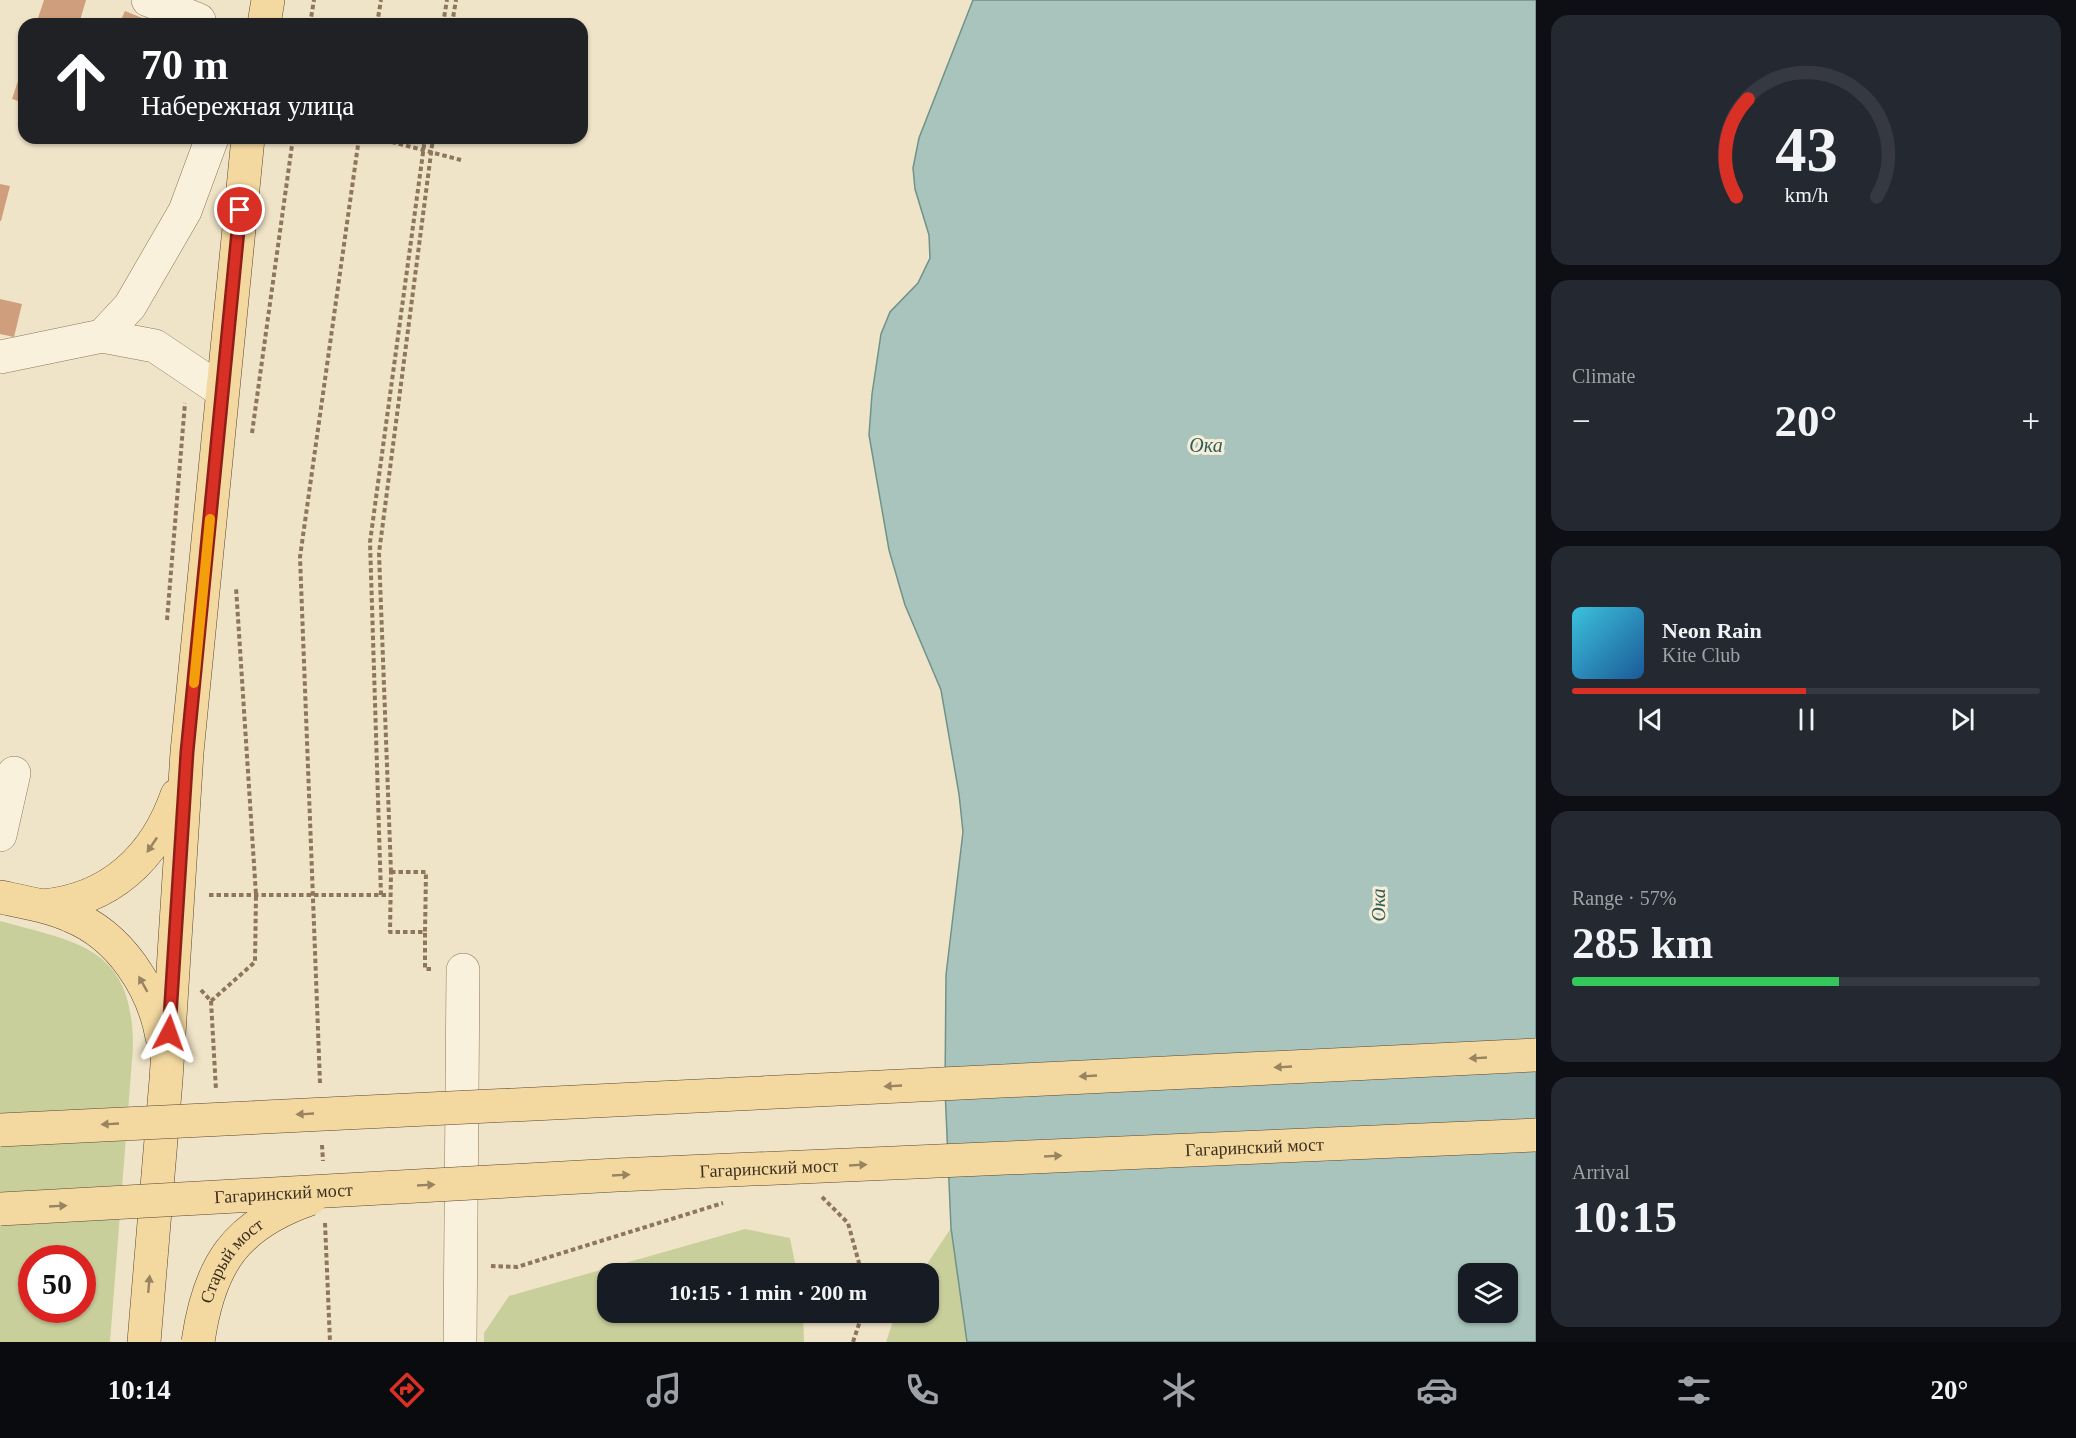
<!DOCTYPE html>
<html lang="en">
<head>
<meta charset="utf-8">
<style>
	:root { --surface:#171b24; --page:#242831; --text:#f1f3f6; --muted:#9ea1a6; --line:#363941; --accent:#d93025 }
	body { margin:0; font-family:"Times New Roman",serif; background:var(--page); color:var(--text); height:100vh; display:flex; flex-direction:column; font-size:22px; white-space:nowrap }
	* { box-sizing:border-box; margin:0 }
	p { font-size:20px; color:var(--muted) }
	.icon { flex:none; width:33px; height:33px; fill:none; stroke:currentColor; stroke-width:2; stroke-linecap:round; stroke-linejoin:round }
	.map { position:relative; flex:1; overflow:hidden }
	.side { display:flex; flex-direction:column; gap:15px; padding:15px; background:#0d0f14; width:540px }
	.side>* { flex:none }
	.banner { position:absolute; left:18px; top:18px; width:570px; height:126px; border-radius:18px; box-shadow:0 2px 4px #0004; background:#202124; color:#fff; overflow:hidden }
	.controls { position:absolute; left:1458px; top:1263px; display:grid; gap:12px }
	.controls a { display:grid; place-items:center; width:60px; height:60px; border-radius:12px; background:var(--surface); box-shadow:0 2px 4px #0004; font-size:30px }
	.speed { position:absolute; left:18px; top:1245px; display:flex; gap:12px; font-size:30px; font-weight:700; text-align:center }
	.speed>* { display:grid; place-content:center; width:78px; height:78px; border-radius:50%; background:var(--surface); box-shadow:0 2px 4px #0004; line-height:1 }
	.speed .limit { border:9px solid #d22; background:#fff; color:#111 }
	.pin { position:absolute; display:grid; place-items:center; width:51px; height:51px; color:#fff; margin:-26px; border:3px solid #fff; border-radius:50%; box-shadow:0 2px 6px #0007 }
	.me { position:absolute; width:66px; margin:-33px; rotate:4deg; stroke-linejoin:round; filter:drop-shadow(0 0 4px #0008) }
	.turn { display:flex; align-items:center; gap:21px; height:126px; padding:0 24px; font-size:27px }
	.turn .icon { width:78px; height:78px; stroke-width:2.5 }
	.turn b { display:block; font-size:42px; line-height:51px }
	.big { font-size:45px; font-weight:700; line-height:1.1 }
	.side .card { flex:1; display:flex; flex-direction:column; justify-content:center; gap:9px; min-width:0; padding:0 21px; border-radius:18px; background:var(--page) }
	.side .dial { align-items:center; gap:0 }
	.dial svg { height:156px; overflow:visible; fill:none; stroke:var(--line); stroke-width:7; stroke-linecap:round; text-anchor:middle }
	.dial text { fill:var(--text); stroke:none }
	.song { display:flex; align-items:center; gap:18px }
	.cover { width:72px; height:72px; border-radius:9px; background:linear-gradient(135deg,hsl(190 70% 55%),hsl(210 70% 35%)) }
	.played { height:6px; border-radius:3px; background:linear-gradient(90deg,var(--accent) 50%,var(--line) 50%) }
	.keys { display:flex; justify-content:space-around; direction:ltr }
	.heat { display:flex; justify-content:space-between; align-items:center; font-size:33px; direction:ltr }
	.charge { height:9px; border-radius:4px; background:linear-gradient(90deg,#34c759 57%,var(--line) 0) }
	.trip { position:absolute; left:597px; top:1263px; width:342px; height:60px; border-radius:18px; background:var(--surface); box-shadow:0 2px 4px #0004; font-weight:700; line-height:60px; text-align:center }
	.tabs { display:flex; height:96px; justify-content:space-around; align-items:center; background:#090b0e; color:var(--muted) }
	.tabs .icon { width:42px; height:42px }
	.tabs .active { color:var(--accent) }
	.tabs b { font-size:27px; color:var(--text) }
	main { display:flex; flex:1; min-height:0 }
	.map>svg:first-child { display:block }
	.green { fill:#c9cf9b; fill-rule:evenodd }
	.water { fill:#a9c4bc; stroke:#6f938a; stroke-width:1.5; fill-rule:evenodd }
	.building { fill:#cf9f7d }
	.lines { fill:none; stroke-linecap:round; stroke-linejoin:round }
	.minor-casing { stroke:#8d765c; stroke-width:34 }
	.major-casing { stroke:#5b4430; stroke-width:34 }
	.path { stroke:#8d765c; stroke-width:4; stroke-dasharray:4.5 3; stroke-linecap:butt }
	.minor { stroke:#faf1dc; stroke-width:33 }
	.major { stroke:#f3d9a0; stroke-width:33 }
	.major-bridge-casing { stroke:#5b4430; stroke-width:34; stroke-linecap:butt }
	.major-bridge { stroke:#f3d9a0; stroke-width:33 }
	.oneway { fill:#988460 }
	.route-casing { stroke:#8d1f18; stroke-width:15 }
	.route { stroke:#d93025; stroke-width:10 }
	.slow { stroke:#f59e0b; stroke-width:10 }
	.labels { text-anchor:middle; stroke-width:6; stroke-linejoin:round; paint-order:stroke }
	.street-label { font-size:18px; fill:#3d2e20; stroke:#f7eed8 }
	.water-label { font-size:20px; font-style:italic; fill:#2f5d5a; stroke:#f7eed8 }
</style>
</head>
<body>
<main>
<div class="map">
<svg width="1536" height="1342" viewBox="0 0 1536 1342">
	<rect width="100%" height="100%" fill="#f0e4c8"/>
	<path class="green" d="M0 921C81 943 133 948 133 1047L110 1342H0ZM32 1258H82V1310H32Z
		M951 1228 967 1342H886L896 1313 928 1312V1274L921 1273Z
		M745 1229 790 1238 797 1273 608 1274V1312L803 1313 804 1342H484V1333L509 1296Z"/>
	<path class="water" d="M973 0H1536V1342H967L951 1228 945 1089 946 975 963 832 959 794 941 690 905 605 889 550 869 435 872 394 881 334 890 312 918 283 930 258 929 235 915 189 913 168 919 138ZM1468 1274H1508V1312H1468Z"/>
	<path class="building" d="M44 0H86L79 24H36Z
		M125 11 157 24H119Z
		M24 63V103L12 99Z
		M0 184 10 186 1 221H0Z
		M0 299 22 304 14 337 0 334Z"/>
	<g class="lines">
		<defs>
			<path id="minor" d="M148 0 199 20V24
				M102 336 130 306 185 211 212 138
				M0 357 102 336 155 346 222 391
				M0 835 14 773
				M460 1342 463 970"/>
			<path id="major" d="M264 24 268 0
				M0 897C24 902 48 906 71 916 120 936 153 987 162 1037
				M42 906C110 900 155 858 177 795
				M144 1342 166 1080 187 752 248 138"/>
		</defs>
		<use href="#minor" class="minor-casing"/>
		<use href="#major" class="major-casing"/>
		<path class="path" d="M310 24 314 0
			M377 24 381 0
			M443 24 447 0
			M452 24 456 0
			M377 138 461 160
			M252 433 293 138
			M167 620 185 403
			M391 872 379 553 433 138
			M391 872H426L425 932H390Z
			M209 895H391
			M381 895 370 542 425 138
			M425 933V969H432
			M201 990 211 1001 255 962 256 895 236 587
			M211 1001 216 1090
			M320 1083 300 557 359 138
			M322 1145 323 1161
			M822 1197 848 1223 862 1274
			M325 1223 330 1342
			M491 1266 517 1267 723 1203
			M853 1342 863 1312"/>
		<use href="#minor" class="minor"/>
		<use href="#major" class="major"/>
		<defs>
			<g id="major-bridge">
				<path d="M0 1130 1536 1055"/>
				<path id="s1" d="M0 1209 617 1175 1536 1135"/>
				<path id="s2" d="M198 1342C209 1265 235 1225 310 1199"/>
			</g>
		</defs>
		<use href="#major-bridge" class="major-bridge-casing"/>
		<use href="#major-bridge" class="major-bridge"/>
	</g>
	<defs><path id="oneway-solid" d="M-6-.8H1V-3.2L6.5 0L1 3.2V.8H-6Z" transform="scale(1.5)"/></defs>
	<g class="oneway">
		<use href="#oneway-solid" transform="translate(152 845) rotate(124)"/>
		<use href="#oneway-solid" transform="translate(143 984) rotate(-119)"/>
		<use href="#oneway-solid" transform="translate(1478 1058) rotate(177)"/>
		<use href="#oneway-solid" transform="translate(1283 1067) rotate(177)"/>
		<use href="#oneway-solid" transform="translate(1088 1076) rotate(177)"/>
		<use href="#oneway-solid" transform="translate(893 1086) rotate(177)"/>
		<use href="#oneway-solid" transform="translate(305 1114) rotate(177)"/>
		<use href="#oneway-solid" transform="translate(110 1124) rotate(177)"/>
		<use href="#oneway-solid" transform="translate(1053 1156) rotate(-3)"/>
		<use href="#oneway-solid" transform="translate(858 1165) rotate(-3)"/>
		<use href="#oneway-solid" transform="translate(621 1175) rotate(-3)"/>
		<use href="#oneway-solid" transform="translate(426 1185) rotate(-3)"/>
		<use href="#oneway-solid" transform="translate(58 1206) rotate(-3)"/>
		<use href="#oneway-solid" transform="translate(149 1284) rotate(-85)"/>
	</g>
	<g class="lines">
		<defs>
			<path id="route" d="M169 1033 187 752 240 210"/>
		</defs>
		<use href="#route" class="route-casing"/>
		<use href="#route" class="route"/>
		<path class="slow" d="M194 683 210 519"/>
	</g>
	<g class="labels">
		<g class="street-label">
			<text dy="6" stroke="none"><textPath href="#s1" startOffset="1256">Гагаринский мост</textPath></text>
			<text dy="6" stroke="none"><textPath href="#s1" startOffset="770">Гагаринский мост</textPath></text>
			<text dy="6" stroke="none"><textPath href="#s1" startOffset="284">Гагаринский мост</textPath></text>
			<text dy="6" stroke="none"><textPath href="#s2" startOffset="90">Старый мост</textPath></text>
		</g>
		<g class="water-label">
			<text x="1206" y="452">Ока</text>
			<text transform="translate(1378 905) rotate(-91)" y="7">Ока</text>
		</g>
	</g>
</svg>
<div class="controls">
<a><svg class="icon" aria-label="layers" viewBox="0 0 24 24"><path d="M12 4l9 5-9 5-9-5zM3 14l9 5 9-5"/></svg></a>
</div>
<div class="speed"><div class="limit">50</div></div>
<div class="pin" style="left:240px;top:210px;background:#d93025"><svg class="icon" aria-label="arrive" viewBox="0 0 24 24"><path d="M6 21V4h12l-3 4 3 4H6"/></svg></div>
<svg class="me" style="left:169px;top:1033px" viewBox="-20 -20 40 40"><path d="M0-17L14 15 0 8-14 15z" fill="#d93025" stroke="#fff" stroke-width="4"/></svg>
<div class="trip">10:15 · 1 min · 200 m</div>
<div class="banner">
<div class="turn"><svg class="icon" aria-label="ahead" viewBox="0 0 24 24"><path d="M12 20V5M6 11l6-6 6 6"/></svg><div><b>70 m</b>Набережная улица</div></div>
</div>
</div>
<section class="side">
<div class="card dial"><svg viewBox="0 0 100 80">
<path d="M14 69A42 42 0 1 1 86 69"/>
<path d="M14 69A42 42 0 0 1 20 19" stroke="#d93025"/>
<text x="50" y="56" font-size="32" font-weight="700">43</text>
<text x="50" y="72" font-size="11">km/h</text>
</svg></div>
<div class="card"><p>Climate</p>
<div class="heat"><a>−</a><b class="big">20°</b><a>+</a></div>
</div>
<div class="card">
<div class="song"><i class="cover"></i><div><b>Neon Rain</b><p>Kite Club</p></div></div>
<div class="played"></div>
<div class="keys"><svg class="icon" aria-label="previous" viewBox="0 0 24 24"><path d="M18 5L8 12l10 7zM5 5v14"/></svg><svg class="icon" aria-label="pause" viewBox="0 0 24 24"><path d="M8 5v14M16 5v14"/></svg><svg class="icon" aria-label="next" viewBox="0 0 24 24"><path d="M6 5l10 7-10 7zM19 5v14"/></svg></div>
</div>
<div class="card"><p>Range · 57%</p><b class="big">285 km</b><div class="charge"></div></div>
<div class="card"><p>Arrival</p><b class="big">10:15</b></div>
</section>
</main>
<nav class="tabs">
<b>10:14</b>
<svg class="icon active" aria-label="directions" viewBox="0 0 24 24"><path d="M12 3l9 9-9 9-9-9zM9 14v-3h6M13 9l2 2-2 2"/></svg>
<svg class="icon" aria-label="music" viewBox="0 0 24 24"><path d="M9 18V5l10-2v13"/><circle cx="6" cy="18" r="3"/><circle cx="16" cy="16" r="3"/></svg>
<svg class="icon" aria-label="phone" viewBox="0 0 24 24"><path d="M5 4h4l2 5-3 2q2 4 5 5l2-3 5 2v4C11 20 4 13 5 4z"/></svg>
<svg class="icon" aria-label="climate" viewBox="0 0 24 24"><path d="M12 3v18M4 7l16 10M4 17L20 7"/></svg>
<svg class="icon" aria-label="car" viewBox="0 0 24 24"><path d="M5 17H2v-5l4-1 3-4h7l3 4 3 1v5h-3M9 17h6M6 11h13"/><circle cx="7" cy="17" r="2"/><circle cx="17" cy="17" r="2"/></svg>
<svg class="icon" aria-label="filters" viewBox="0 0 24 24"><path d="M4 7h16M4 17h16"/><circle cx="9" cy="7" r="2"/><circle cx="15" cy="17" r="2"/></svg>
<b>20°</b>
</nav>
</body>
</html>
